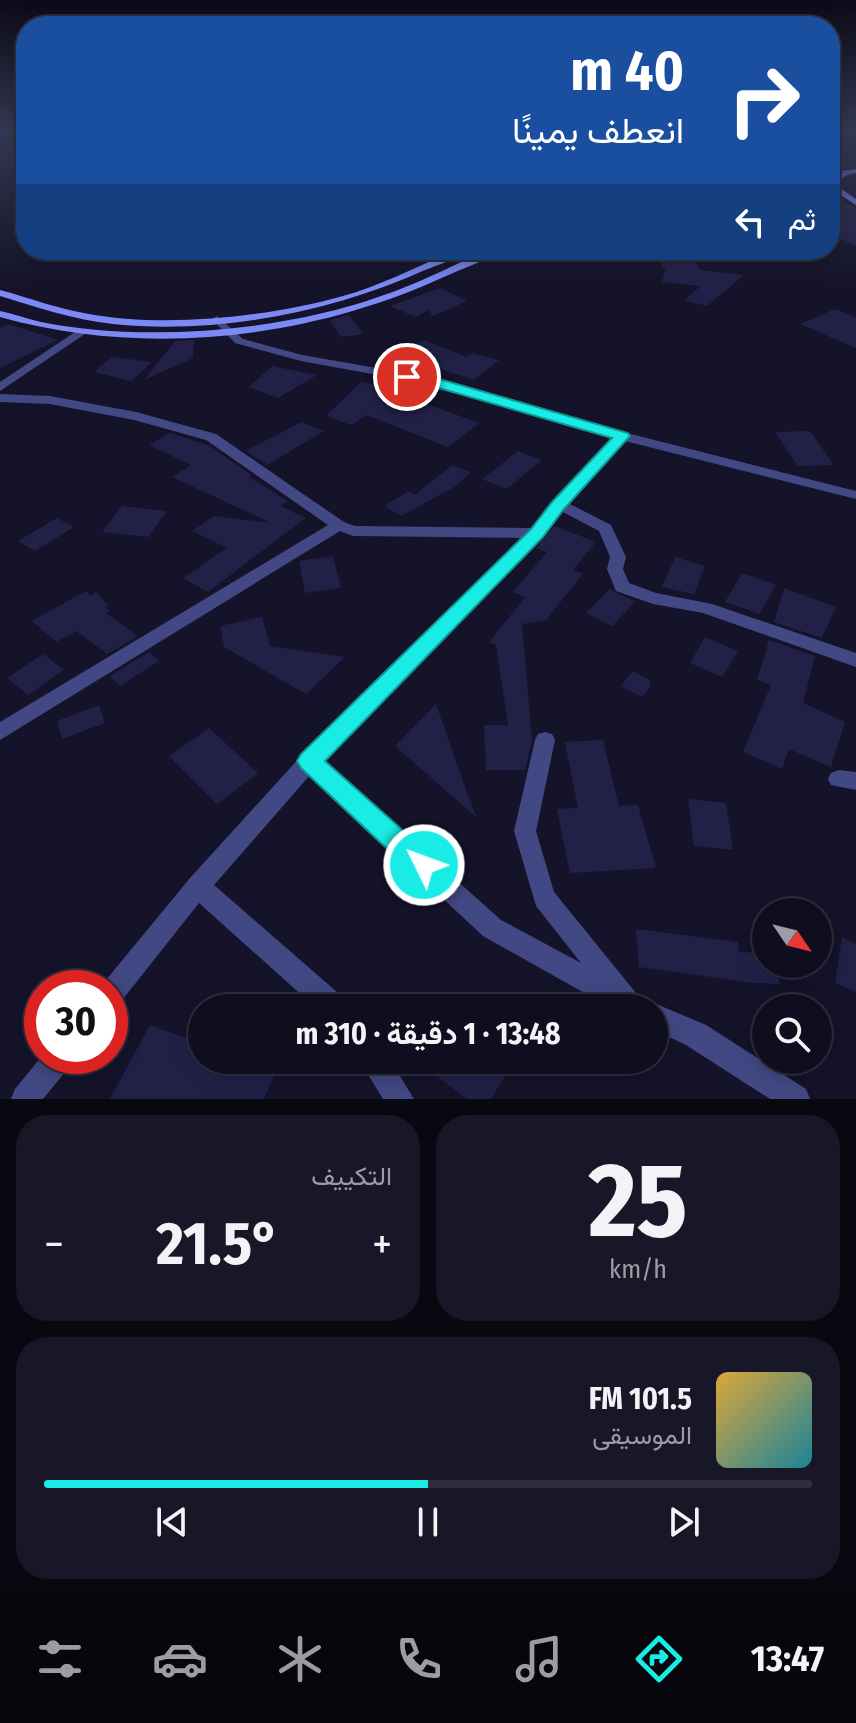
<!DOCTYPE html>
<html lang="ar">
<head>
<meta charset="utf-8">
<style>
	:root { --surface:#0f0e1f; --page:#181728; --text:#f1f3f6; --muted:#9b9ca4; --line:#2f2e3d; --accent:#19ece5 }
	body { margin:0; font-family:"Fira Sans Condensed",Vazirmatn,sans-serif; background:var(--page); color:var(--text); direction:rtl; height:100vh; display:flex; flex-direction:column; font-size:30px; white-space:nowrap }
	* { box-sizing:border-box; margin:0 }
	p { font-size:26px; color:var(--muted) }
	.icon { flex:none; width:44px; height:44px; fill:none; stroke:currentColor; stroke-width:2; stroke-linecap:round; stroke-linejoin:round }
	.map { position:relative; height:1099px; overflow:hidden; direction:ltr }
	.side { display:flex; flex-direction:column; gap:16px; padding:16px; background:#080811; flex:1 }
	.side>* { flex:none }
	.top-card { position:absolute; left:16px; top:16px; width:824px; height:244px; border-radius:32px; box-shadow:0 4px 20px #0003,0 0 0 2px var(--line); direction:rtl; background:#1a4fa0; color:#fff; overflow:hidden }
	.needle { width:52px; rotate:125deg }
	.buttons { position:absolute; left:752px; top:898px; display:grid; gap:16px }
	.buttons a { display:grid; place-items:center; width:80px; height:80px; border-radius:50%; background:var(--surface); box-shadow:0 4px 20px #0003,0 0 0 2px var(--line); font-size:40px }
	.speed { position:absolute; left:24px; top:970px; display:flex; gap:16px; font-size:40px; font-weight:700; text-align:center }
	.speed>* { display:grid; place-content:center; width:104px; height:104px; border-radius:50%; background:var(--surface); box-shadow:0 4px 20px #0003,0 0 0 2px var(--line); line-height:1 }
	.speed .limit { border:12px solid #d22; background:#fff; color:#111 }
	.pin { position:absolute; display:grid; place-items:center; width:68px; height:68px; color:#fff; margin:-34px; border:4px solid #fff; border-radius:50%; box-shadow:0 2px 8px #0007 }
	.me { position:absolute; width:88px; margin:-44px; rotate:312deg; stroke-linejoin:round; filter:drop-shadow(0 0 6px #0008) }
	.turn { display:flex; align-items:center; gap:28px; height:168px; padding:0 24px; font-size:36px }
	.turn .icon { width:104px; height:104px; stroke-width:2.5 }
	.turn b { display:block; font-size:56px; line-height:68px }
	.then { display:flex; align-items:center; height:76px; padding:0 24px; background:#0003; gap:16px; font-size:30px }
	.big { font-size:60px; font-weight:700; line-height:1.1 }
	.side .card { flex:1; display:flex; flex-direction:column; justify-content:center; gap:12px; min-width:0; padding:0 28px; border-radius:32px; background:var(--page) }
	.side .dial { align-items:center; gap:0 }
	.dial b { font-size:104px; line-height:1 }
	.song { display:flex; align-items:center; gap:24px }
	.cover { width:96px; height:96px; border-radius:12px; background:linear-gradient(135deg,hsl(40 70% 55%),hsl(190 70% 35%)) }
	.played { height:8px; border-radius:4px; background:linear-gradient(90deg,var(--accent) 50%,var(--line) 50%) }
	.keys { display:flex; justify-content:space-around; direction:ltr }
	.heat { display:flex; justify-content:space-between; align-items:center; font-size:44px; direction:ltr }
	.side .tiles { flex:1; display:grid; gap:16px; grid-template-columns:1fr 1fr }
	.card:last-child { grid-column:span 2 }
	.trip { position:absolute; left:188px; top:994px; width:480px; height:80px; border-radius:40px; background:var(--surface); box-shadow:0 4px 20px #0003,0 0 0 2px var(--line); font-weight:700; line-height:80px; text-align:center; direction:rtl }
	.dock { display:flex; height:128px; justify-content:space-around; align-items:center; background:#06060c; color:var(--muted) }
	.dock .icon { width:56px; height:56px }
	.dock .current { color:var(--accent) }
	.dock b { font-size:36px; color:var(--text) }
	.map>svg:first-child { display:block }
	.building { fill:#232048 }
	.lines { fill:none; stroke-linecap:round; stroke-linejoin:round }
	.street { fill:#424883; fill-rule:evenodd }
	.secondary { fill:#7c89f4; fill-rule:evenodd }
	.route { fill:#19ece5; stroke:#109995; stroke-width:2 }
</style>
</head>
<body>
<div class="map">
<svg width="856" height="1099" viewBox="0 0 856 1099">
	<rect width="100%" height="100%" fill="#141329"/>
	<path class="building" d="M830 199 841 200 856 208V245L830 235Z
		M662 250H691L700 270 744 275 707 306 684 300 701 286 662 282 666 267H662Z
		M440 288 467 301 433 316 428 310 416 317 390 306Z
		M835 309 856 317V348L800 324Z
		M349 315 363 334 341 337 330 320Z
		M8 324 58 340 0 368V328Z
		M194 340 193 358 144 380 175 341Z
		M424 340 466 357 472 353 499 360 474 380 434 367 429 370 393 354Z
		M112 357 152 362 131 381 94 372Z
		M272 366 317 375 278 398 249 387Z
		M361 382 401 390 397 393 479 423 448 447 366 415 351 425 326 416Z
		M301 422 324 431 267 465 246 451Z
		M810 431 834 465 798 466 775 432Z
		M170 433 210 446 251 475 249 477 288 501 280 506 306 518 208 592 183 578 227 548 192 531 214 516 271 523 172 477 191 465 149 445Z
		M518 451 542 460 506 489 482 479Z
		M452 465 471 472 456 486 401 516 384 506 409 491 415 495Z
		M122 506 167 511 148 537 102 532Z
		M57 518 74 527 35 551 18 541Z
		M554 526 596 542 573 570 583 574 546 620 522 624 532 741 525 770H486L484 725H508L496 645 489 642 525 597 513 592 547 552 536 548Z
		M333 556 341 588 305 593 299 561Z
		M675 557 705 566 694 594 662 587Z
		M742 573 776 585 759 614 725 602Z
		M784 588 836 607 822 638 774 622Z
		M610 589 635 602 612 626 586 613Z
		M86 591 91 596 96 592 108 605 105 607 110 611 106 613 138 636 107 654 76 631 56 642 32 621Z
		M262 617 270 646 345 657 306 694 224 647 220 626Z
		M705 637 738 651 722 677 690 663Z
		M769 640 815 656 803 703 845 722 831 767 789 749 782 769 743 752 771 685 757 680Z
		M149 652 159 661 120 686 110 676Z
		M43 654 64 670 28 695 7 678Z
		M633 671 650 680V687L642 697 621 686Z
		M436 704 455 759 476 817 395 746Z
		M99 705 105 723 62 739 57 721Z
		M209 728 258 773 217 804 169 756Z
		M603 740 619 806 638 805 656 868 570 873 557 809 578 808 565 742Z
		M688 799 726 803 733 850 694 846Z
		M636 929 738 942 739 952 766 953V964H775L780 984 755 983 639 967Z
		M842 937 856 944V992L835 983Z
		M150 1025 202 1044V1060H246L276 1071 264 1099H110Z
		M416 1060H515L491 1099H467Z"/>
	<g class="lines">
		<path class="street" d="M217 316 243 339 302 355 434 378 627 433 856 491V499L625 441 568 503 611 525 626 557 623 569 629 583 656 593 712 604 856 653V667L703 613 653 604 616 591 607 569 610 557 599 531 561 511 543 536 323 761 501 920 581 963 536 906 514 831 535 740 538 734 545 732 552 734 555 740 536 831 554 892 636 993 646 999 649 1005 654 1003 706 1025 806 1089 810 1099H770L686 1045 654 1030V1008H611L483 936 310 775 214 885 345 999 349 1008H316L199 903 119 1004 110 1008V988H100L101 986 190 878 302 755 523 538 353 536 340 531 0 740V722L328 525 206 440 134 420 50 404 0 402V394L50 396 136 412 216 434 344 522 355 526 533 528 553 502 613 438 432 385 301 361 235 343 212 319Z
			M78 330 88 332 0 391V382Z
			M839 770 856 772V790L831 785 828 779 831 773Z
			M42 1056H74L70 1066 43 1099H11L15 1089Z
			M359 1060H390L414 1099H383Z"/>
		<path class="secondary" d="M856 169V173L847 175 834 184 856 199V205L830 188V180L842 171Z
			M457 250H470C457 259 440 264 425 270 332 312 216 335 113 324 74 320 37 307 0 296V290C30 298 58 309 89 314 166 328 268 317 343 296 383 285 419 265 457 250Z
			M488 250H501C485 261 464 268 446 276 310 339 145 358 0 317V311C14 314 28 319 41 322 143 343 284 331 381 296 418 284 453 265 488 250Z"/>
	</g>
	<linearGradient id="sky" x2="0" y2="1"><stop stop-color="#0b0a17"/><stop offset="0.46" stop-color="#343954"/><stop offset="1" stop-color="#343954" stop-opacity="0"/></linearGradient>
	<rect width="856" height="286" fill="url(#sky)"/>
	<path class="route" d="M407 373 439 379 628 433 630 436 564 509 543 537 325 761 433 857 437 865 433 874 424 877 414 874 301 768 297 761 301 754 531 529 552 502 612 438 432 386 402 380 400 377Z"/>
</svg>
<div class="buttons">
<a><svg class="needle" viewBox="-14 -14 28 28"><path d="M0-13l5 13h-10z" fill="#e53935"/><path d="M0 13l5-13h-10z" fill="#9b9ca4"/></svg></a>
<a><svg class="icon" aria-label="search" viewBox="0 0 24 24"><circle cx="10" cy="10" r="6"/><path d="M15 15l6 6"/></svg></a>
</div>
<div class="speed"><div class="limit">30</div></div>
<div class="pin" style="left:407px;top:377px;background:#d93025"><svg class="icon" aria-label="arrive" viewBox="0 0 24 24"><path d="M6 21V4h12l-3 4 3 4H6"/></svg></div>
<svg class="me" style="left:424px;top:865px" viewBox="-20 -20 40 40"><circle r="17" fill="#19ece5" stroke="#fff" stroke-width="3"/><path d="M0-11L8 9 0 5-8 9z" fill="#fff"/></svg>
<div class="trip">13:48 · 1 دقيقة · 310 m</div>
<div class="top-card">
<div class="turn"><svg class="icon" aria-label="right" viewBox="0 0 24 24"><path d="M7 20v-9h11M14 6l5 5-5 5"/></svg><div><b>40 m</b>انعطف يمينًا</div></div>
<div class="then">ثم<svg class="icon" aria-label="left" viewBox="0 0 24 24"><path d="M17 20v-9H6M10 6l-5 5 5 5"/></svg></div>
</div>
</div>
<section class="side">
<div class="tiles">
<div class="card dial"><b>25</b><p>km/h</p></div>
<div class="card"><p>التكييف</p>
<div class="heat"><a>−</a><b class="big">21.5°</b><a>+</a></div>
</div>
<div class="card">
<div class="song"><i class="cover"></i><div><b>101.5 FM</b><p>الموسيقى</p></div></div>
<div class="played"></div>
<div class="keys"><svg class="icon" aria-label="previous" viewBox="0 0 24 24"><path d="M18 5L8 12l10 7zM5 5v14"/></svg><svg class="icon" aria-label="pause" viewBox="0 0 24 24"><path d="M8 5v14M16 5v14"/></svg><svg class="icon" aria-label="next" viewBox="0 0 24 24"><path d="M6 5l10 7-10 7zM19 5v14"/></svg></div>
</div>
</div>
</section>
<nav class="dock">
<b>13:47</b>
<svg class="icon current" aria-label="directions" viewBox="0 0 24 24"><path d="M12 3l9 9-9 9-9-9zM9 14v-3h6M13 9l2 2-2 2"/></svg>
<svg class="icon" aria-label="music" viewBox="0 0 24 24"><path d="M9 18V5l10-2v13"/><circle cx="6" cy="18" r="3"/><circle cx="16" cy="16" r="3"/></svg>
<svg class="icon" aria-label="phone" viewBox="0 0 24 24"><path d="M5 4h4l2 5-3 2q2 4 5 5l2-3 5 2v4C11 20 4 13 5 4z"/></svg>
<svg class="icon" aria-label="climate" viewBox="0 0 24 24"><path d="M12 3v18M4 7l16 10M4 17L20 7"/></svg>
<svg class="icon" aria-label="car" viewBox="0 0 24 24"><path d="M5 17H2v-5l4-1 3-4h7l3 4 3 1v5h-3M9 17h6M6 11h13"/><circle cx="7" cy="17" r="2"/><circle cx="17" cy="17" r="2"/></svg>
<svg class="icon" aria-label="filters" viewBox="0 0 24 24"><path d="M4 7h16M4 17h16"/><circle cx="9" cy="7" r="2"/><circle cx="15" cy="17" r="2"/></svg>
</nav>
</body>
</html>
